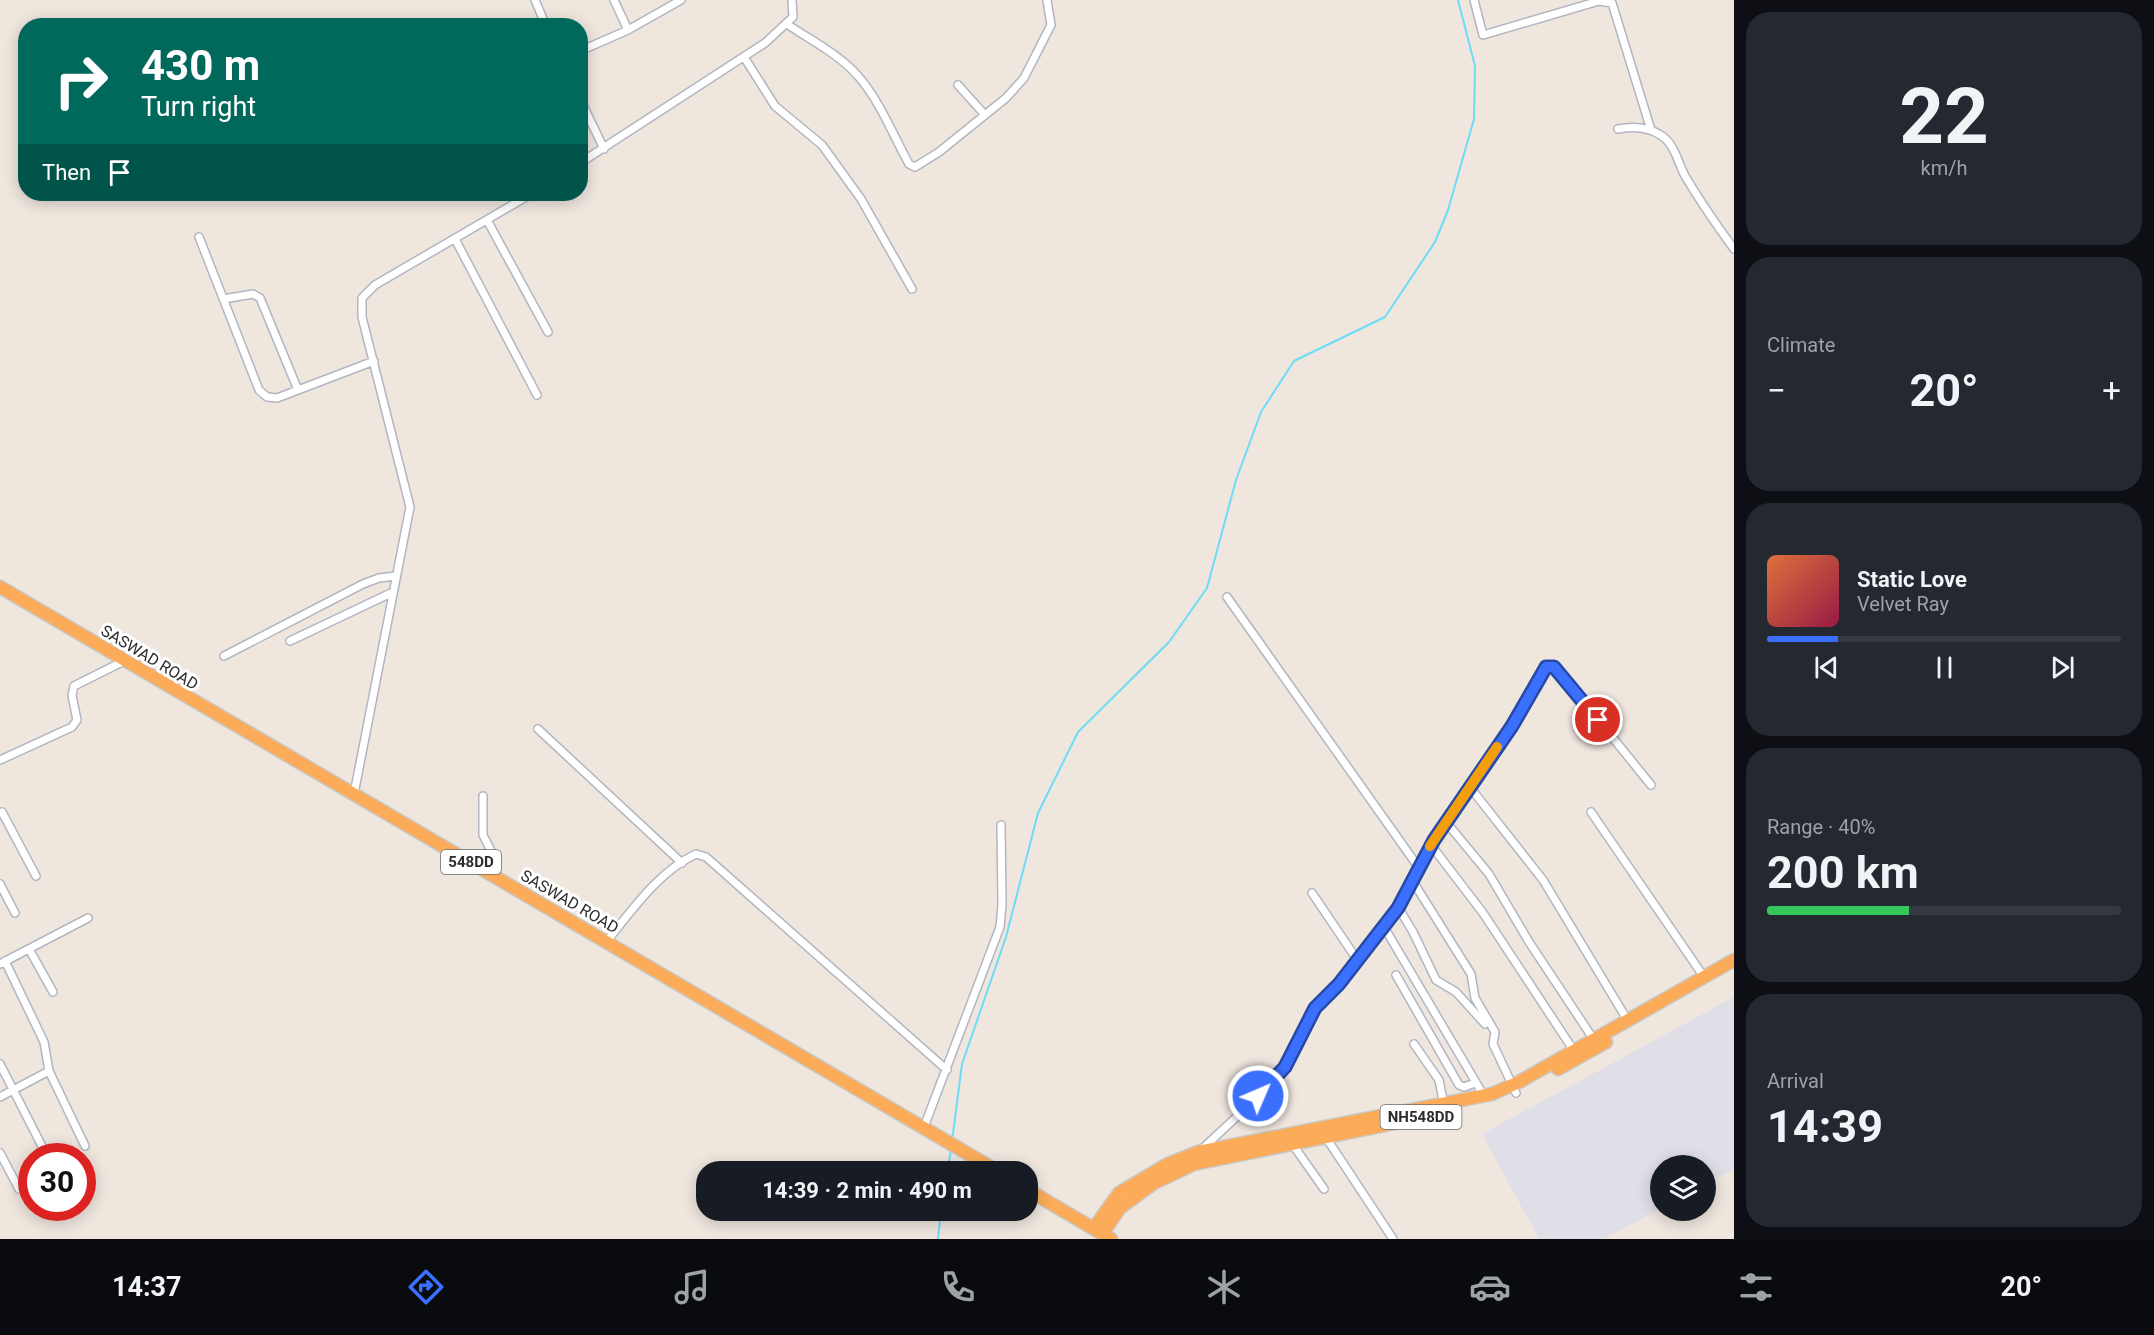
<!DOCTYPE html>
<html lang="en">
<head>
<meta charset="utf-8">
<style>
	:root { --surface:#171b24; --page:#242831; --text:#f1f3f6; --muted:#9ea1a6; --line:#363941; --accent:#3b70ff }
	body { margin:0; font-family:Roboto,sans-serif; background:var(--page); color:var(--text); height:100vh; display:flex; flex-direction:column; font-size:22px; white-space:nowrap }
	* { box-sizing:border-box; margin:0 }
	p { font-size:20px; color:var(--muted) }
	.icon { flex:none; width:33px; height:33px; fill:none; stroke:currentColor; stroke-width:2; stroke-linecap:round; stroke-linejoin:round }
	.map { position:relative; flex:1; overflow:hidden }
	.details { display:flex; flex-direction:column; gap:12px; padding:12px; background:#0d0f14; width:420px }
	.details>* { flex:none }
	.banner { position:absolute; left:18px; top:18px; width:570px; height:183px; border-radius:24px; box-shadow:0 3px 15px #0003; background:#00695c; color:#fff; overflow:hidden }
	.buttons { position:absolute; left:1650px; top:1155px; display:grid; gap:12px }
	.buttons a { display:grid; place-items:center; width:66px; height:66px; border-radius:50%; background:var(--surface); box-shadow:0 3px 15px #0003; font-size:30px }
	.speed { position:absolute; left:18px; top:1143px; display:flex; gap:12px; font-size:30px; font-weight:700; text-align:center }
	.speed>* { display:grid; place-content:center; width:78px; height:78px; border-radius:50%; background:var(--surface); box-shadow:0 3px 15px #0003; line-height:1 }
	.speed .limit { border:9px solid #d22; background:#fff; color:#111 }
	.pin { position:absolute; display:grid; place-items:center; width:51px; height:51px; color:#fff; margin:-26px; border:3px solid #fff; border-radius:50%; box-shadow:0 2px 6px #0007 }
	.me { position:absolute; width:66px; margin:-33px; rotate:45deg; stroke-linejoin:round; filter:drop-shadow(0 0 4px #0008) }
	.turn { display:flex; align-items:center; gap:21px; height:126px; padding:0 24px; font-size:27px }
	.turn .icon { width:78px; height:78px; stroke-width:2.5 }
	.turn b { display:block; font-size:42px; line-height:51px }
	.then { display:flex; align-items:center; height:57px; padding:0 24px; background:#0003; gap:12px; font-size:22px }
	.big { font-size:45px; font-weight:700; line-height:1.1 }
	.details .widget { flex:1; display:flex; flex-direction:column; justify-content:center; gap:9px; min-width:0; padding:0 21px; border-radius:24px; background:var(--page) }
	.details .dial { align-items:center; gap:0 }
	.dial b { font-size:78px; line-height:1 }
	.song { display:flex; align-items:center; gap:18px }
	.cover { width:72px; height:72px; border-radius:9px; background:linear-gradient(135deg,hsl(20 70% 55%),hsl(340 70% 35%)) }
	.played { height:6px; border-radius:3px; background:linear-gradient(90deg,var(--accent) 20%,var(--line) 20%) }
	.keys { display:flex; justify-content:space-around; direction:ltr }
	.heat { display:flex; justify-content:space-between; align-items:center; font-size:33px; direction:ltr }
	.charge { height:9px; border-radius:4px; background:linear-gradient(90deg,#34c759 40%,var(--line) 0) }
	.trip { position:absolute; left:696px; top:1161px; width:342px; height:60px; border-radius:24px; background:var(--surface); box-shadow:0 3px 15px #0003; font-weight:700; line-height:60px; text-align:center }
	.dock { display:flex; height:96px; justify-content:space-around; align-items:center; background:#090b0e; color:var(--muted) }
	.dock .icon { width:42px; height:42px }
	.dock .selected { color:var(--accent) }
	.dock b { font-size:27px; color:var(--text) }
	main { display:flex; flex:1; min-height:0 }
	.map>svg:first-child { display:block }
	.industrial { fill:#e0dfe7 }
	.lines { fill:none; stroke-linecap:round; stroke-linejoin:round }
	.stream { stroke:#6bddf6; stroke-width:2 }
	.minor-casing { stroke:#b2b6c1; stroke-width:10 }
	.trunk-casing { stroke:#c8c8c8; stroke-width:15 }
	.minor { stroke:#fff; stroke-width:7 }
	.trunk { stroke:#fcac58; stroke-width:12 }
	.route-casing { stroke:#2649a6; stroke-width:15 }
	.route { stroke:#3b70ff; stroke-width:10 }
	.slow { stroke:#f59e0b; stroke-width:10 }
	.labels { text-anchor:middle; stroke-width:6; stroke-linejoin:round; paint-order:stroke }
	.shield { fill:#fff; stroke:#6b6b6b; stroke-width:1.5 }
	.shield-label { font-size:15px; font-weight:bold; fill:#2c2c2c }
	.street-label { font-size:16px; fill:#2c2c2c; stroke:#fff }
</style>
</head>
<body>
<main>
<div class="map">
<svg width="1734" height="1239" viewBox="0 0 1734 1239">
	<rect width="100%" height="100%" fill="#efe6de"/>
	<path class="industrial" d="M1734 997V1169L1706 1184V1166H1660V1209L1604 1239H1539L1482 1134Z"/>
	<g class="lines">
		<path class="stream" d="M952 1141 962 1064 1006 937 1038 813 1078 732 1169 642 1207 588 1236 480 1261 412 1294 361 1385 317 1435 242 1448 210 1474 119 1475 66 1458 0
			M947 1172 951 1150
			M938 1239 941 1210"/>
		<defs>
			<path id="minor" d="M535 0 546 26
				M614 0 628 30
				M1474 0 1483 35 1599 1 1612 3 1651 130
				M787 24C810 40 839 54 858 76 880 101 893 135 909 164L915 167 939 152 1006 98 1024 78 1051 25 1047 0
				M580 51 628 30 681 0
				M744 57 775 106 822 145 861 199 912 289
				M958 85 985 115
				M580 99 604 149
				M1618 129C1634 126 1649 127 1662 136 1675 145 1678 163 1685 176 1700 201 1717 226 1734 249
				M580 163 765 43 793 17 792 0
				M487 220 548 332
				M199 237 259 390 267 397 277 398 374 361
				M455 239 537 395
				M223 299 253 294 260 298 298 390
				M1227 597 1419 868
				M290 641 393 592
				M224 656 363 584 379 578 396 576
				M538 729 682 863
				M0 760 72 727 77 720 72 695 74 686 124 661
				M1469 786 1543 880 1628 1021
				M354 794 410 507 362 317V298L375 285 531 194
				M483 796V835L493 855 486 871
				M2 812 36 876
				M1591 812 1704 977
				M1446 822 1489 874 1529 942 1594 1040
				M1431 845 1483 913 1574 1051
				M1412 880 1471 974 1475 998 1495 1032 1493 1044 1516 1093
				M0 884 15 913
				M1312 893 1358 961
				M1398 907 1413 932 1436 980 1456 992 1485 1024
				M1384 927 1484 1096
				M607 941C632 910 659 871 696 854L706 857 947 1070
				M29 949 53 992
				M5 961 44 1042 49 1071 85 1146
				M0 964 88 918
				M1396 975 1459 1085 1464 1087 1475 1083
				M1414 1044 1439 1080 1444 1105
				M0 1064 47 1156
				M0 1097 49 1071
				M924 1127 1000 927 1002 905 1001 825
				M1325 1136 1393 1239
				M1293 1145 1324 1189
				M1201 1150 1276 1080 1293 1054 1315 1008 1339 984 1398 907 1433 840 1512 726 1546 667H1554L1562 675 1651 785
				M0 1153 19 1189"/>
			<path id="trunk" d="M0 587 999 1172
				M1558 1069 1606 1042
				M1028 1190 1111 1239
				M1094 1228 1119 1193 1168 1164 1198 1152 1492 1094 1519 1082 1734 960
				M1102 1234 1120 1208 1154 1183 1194 1164 1395 1123"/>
		</defs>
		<use href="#minor" class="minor-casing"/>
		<use href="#trunk" class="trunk-casing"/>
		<use href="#minor" class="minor"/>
		<use href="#trunk" class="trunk"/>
	</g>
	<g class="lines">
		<defs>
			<path id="route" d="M1258 1096 1285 1067 1315 1008 1339 984 1398 908 1434 840 1512 726 1546 667H1554L1598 720"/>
		</defs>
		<use href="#route" class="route-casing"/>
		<use href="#route" class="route"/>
		<path class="slow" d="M1430 846 1497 747"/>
	</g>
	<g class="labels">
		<g class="shield">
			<rect x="441" y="850" width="60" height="24" rx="4.5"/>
			<rect x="1380.5" y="1105" width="81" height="24" rx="4.5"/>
		</g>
		<g class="shield-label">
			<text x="471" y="867">548DD</text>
			<text x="1421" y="1122">NH548DD</text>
		</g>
		<g class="street-label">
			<text transform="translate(150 657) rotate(31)" y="6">SASWAD ROAD</text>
			<text transform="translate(570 901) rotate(30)" y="6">SASWAD ROAD</text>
		</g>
	</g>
</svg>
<div class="buttons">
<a><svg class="icon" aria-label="layers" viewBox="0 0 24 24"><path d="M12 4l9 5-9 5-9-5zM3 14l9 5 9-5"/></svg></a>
</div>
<div class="speed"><div class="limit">30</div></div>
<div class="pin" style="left:1598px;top:720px;background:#d93025"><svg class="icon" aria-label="arrive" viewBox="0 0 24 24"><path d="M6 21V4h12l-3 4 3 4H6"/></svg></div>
<svg class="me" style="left:1258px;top:1096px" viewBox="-20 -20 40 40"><circle r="17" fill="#3b70ff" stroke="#fff" stroke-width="3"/><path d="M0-11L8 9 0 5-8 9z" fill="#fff"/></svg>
<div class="trip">14:39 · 2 min · 490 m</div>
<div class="banner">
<div class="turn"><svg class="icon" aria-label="right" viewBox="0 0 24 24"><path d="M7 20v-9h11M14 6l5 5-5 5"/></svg><div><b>430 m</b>Turn right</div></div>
<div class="then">Then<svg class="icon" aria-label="arrive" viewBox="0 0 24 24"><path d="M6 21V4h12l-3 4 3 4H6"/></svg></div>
</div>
</div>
<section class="details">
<div class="widget dial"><b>22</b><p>km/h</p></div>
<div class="widget"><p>Climate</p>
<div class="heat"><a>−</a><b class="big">20°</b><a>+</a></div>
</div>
<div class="widget">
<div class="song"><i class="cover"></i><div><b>Static Love</b><p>Velvet Ray</p></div></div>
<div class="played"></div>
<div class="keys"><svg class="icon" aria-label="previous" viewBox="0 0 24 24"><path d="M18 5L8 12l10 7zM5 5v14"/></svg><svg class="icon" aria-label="pause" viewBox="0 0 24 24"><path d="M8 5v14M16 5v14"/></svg><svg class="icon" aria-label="next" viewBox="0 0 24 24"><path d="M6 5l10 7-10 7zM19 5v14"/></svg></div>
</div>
<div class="widget"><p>Range · 40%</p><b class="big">200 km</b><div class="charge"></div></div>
<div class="widget"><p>Arrival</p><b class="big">14:39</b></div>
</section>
</main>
<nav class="dock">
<b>14:37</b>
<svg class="icon selected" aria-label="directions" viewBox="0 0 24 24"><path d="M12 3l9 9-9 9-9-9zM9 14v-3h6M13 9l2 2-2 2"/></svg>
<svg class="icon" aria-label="music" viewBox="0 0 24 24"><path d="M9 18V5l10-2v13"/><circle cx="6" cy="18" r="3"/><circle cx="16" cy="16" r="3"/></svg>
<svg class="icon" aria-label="phone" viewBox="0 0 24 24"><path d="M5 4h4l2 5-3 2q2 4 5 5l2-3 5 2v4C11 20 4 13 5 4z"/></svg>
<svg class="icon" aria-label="climate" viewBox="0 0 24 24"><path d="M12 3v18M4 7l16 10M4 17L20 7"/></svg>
<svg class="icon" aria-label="car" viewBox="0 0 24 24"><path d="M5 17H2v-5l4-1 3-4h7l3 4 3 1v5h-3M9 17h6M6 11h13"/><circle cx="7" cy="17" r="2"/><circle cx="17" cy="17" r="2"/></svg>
<svg class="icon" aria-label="filters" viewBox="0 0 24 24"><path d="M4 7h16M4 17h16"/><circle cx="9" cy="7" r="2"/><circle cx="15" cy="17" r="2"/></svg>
<b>20°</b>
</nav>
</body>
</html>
